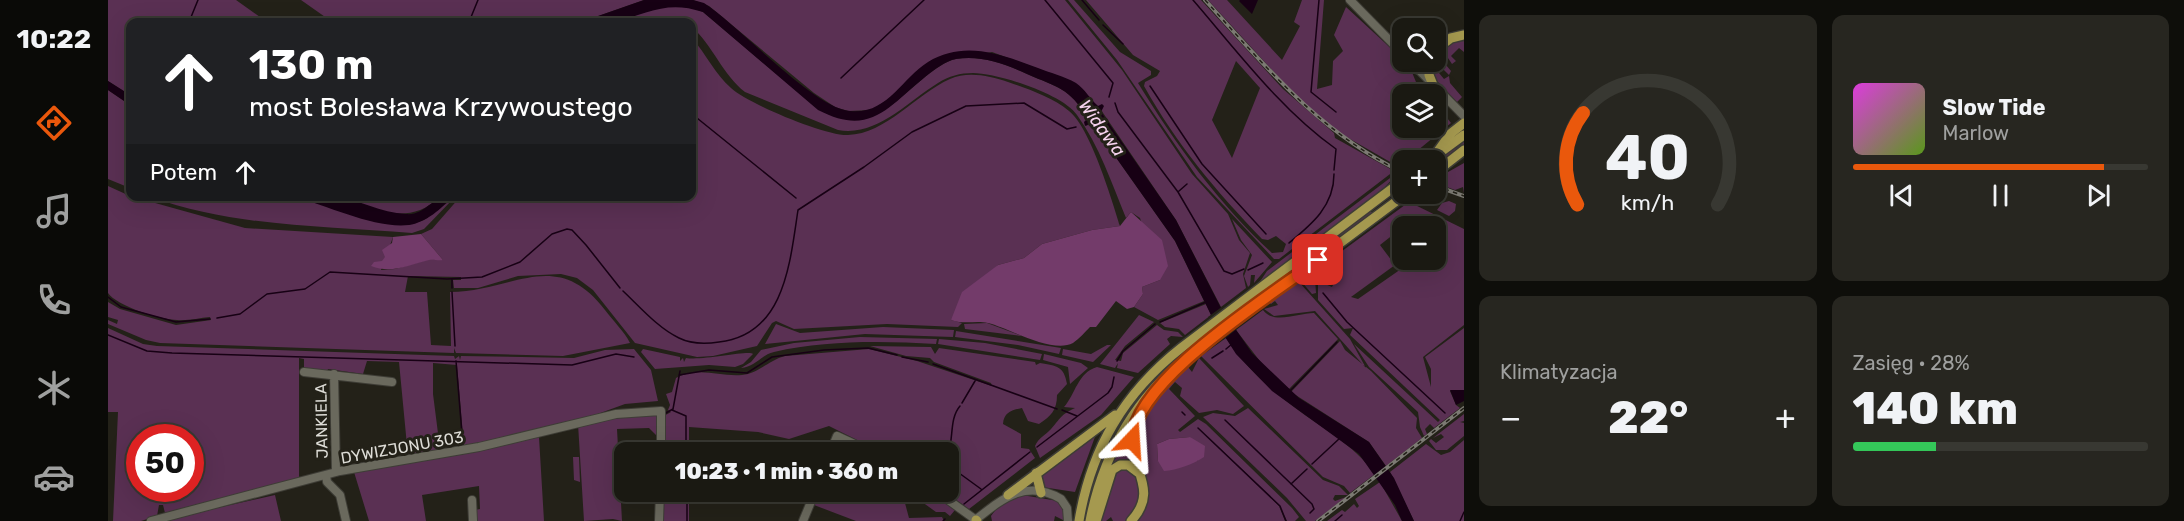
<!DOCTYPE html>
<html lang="pl">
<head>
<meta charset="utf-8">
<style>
	:root { --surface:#1a1912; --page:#272620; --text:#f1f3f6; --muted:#9fa09f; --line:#383832; --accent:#ea580c }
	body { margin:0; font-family:Rubik,sans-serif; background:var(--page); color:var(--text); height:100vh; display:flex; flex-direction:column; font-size:22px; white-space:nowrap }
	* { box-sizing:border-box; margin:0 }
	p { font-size:20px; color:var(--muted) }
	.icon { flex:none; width:33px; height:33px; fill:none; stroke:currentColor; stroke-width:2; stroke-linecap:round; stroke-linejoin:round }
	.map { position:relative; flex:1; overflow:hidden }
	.drawer { display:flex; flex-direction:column; gap:15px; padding:15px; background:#0e0e0a; width:720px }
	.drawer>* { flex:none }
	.hud { position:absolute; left:18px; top:18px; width:570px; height:183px; border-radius:12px; box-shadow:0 6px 24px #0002,0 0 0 2px var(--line); background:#202124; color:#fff; overflow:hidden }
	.buttons { position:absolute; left:1284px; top:18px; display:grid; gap:12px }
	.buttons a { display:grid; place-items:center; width:54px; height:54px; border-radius:12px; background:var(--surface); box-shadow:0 6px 24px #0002,0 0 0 2px var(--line); font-size:30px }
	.speed { position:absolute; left:18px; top:424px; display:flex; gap:12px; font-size:30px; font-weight:700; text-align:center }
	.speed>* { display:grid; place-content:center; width:78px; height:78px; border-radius:50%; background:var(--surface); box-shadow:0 6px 24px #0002,0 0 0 2px var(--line); line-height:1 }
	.speed .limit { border:9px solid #d22; background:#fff; color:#111 }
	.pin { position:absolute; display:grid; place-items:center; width:51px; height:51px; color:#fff; margin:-26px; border-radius:12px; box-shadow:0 3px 9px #0006 }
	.me { position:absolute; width:66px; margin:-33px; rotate:20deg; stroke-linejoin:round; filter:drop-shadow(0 0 4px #0008) }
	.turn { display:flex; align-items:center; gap:21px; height:126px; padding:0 24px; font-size:27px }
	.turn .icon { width:78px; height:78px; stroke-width:2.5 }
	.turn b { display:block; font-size:42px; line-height:51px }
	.then { display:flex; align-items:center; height:57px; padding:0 24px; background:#0003; gap:12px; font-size:22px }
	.big { font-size:45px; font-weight:800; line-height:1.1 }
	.drawer .widget { flex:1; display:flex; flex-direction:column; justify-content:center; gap:9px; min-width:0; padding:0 21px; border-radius:12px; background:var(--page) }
	.drawer .dial { align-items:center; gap:0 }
	.dial svg { height:156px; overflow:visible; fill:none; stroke:var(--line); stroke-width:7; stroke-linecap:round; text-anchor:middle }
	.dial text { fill:var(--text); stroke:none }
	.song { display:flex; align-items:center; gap:18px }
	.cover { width:72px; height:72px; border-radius:9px; background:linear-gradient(135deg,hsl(300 70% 55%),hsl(90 70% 35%)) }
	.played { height:6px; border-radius:3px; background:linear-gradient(90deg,var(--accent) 85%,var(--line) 85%) }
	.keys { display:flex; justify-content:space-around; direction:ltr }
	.heat { display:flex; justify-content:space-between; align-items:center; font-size:33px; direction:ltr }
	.charge { height:9px; border-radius:4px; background:linear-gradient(90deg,#34c759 28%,var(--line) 0) }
	.drawer .tiles { flex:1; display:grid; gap:15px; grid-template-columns:repeat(2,1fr) }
	.trip { position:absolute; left:506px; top:442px; width:345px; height:60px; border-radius:12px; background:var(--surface); box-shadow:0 6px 24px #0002,0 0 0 2px var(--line); font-weight:800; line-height:60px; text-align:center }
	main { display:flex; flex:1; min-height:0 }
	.dock { display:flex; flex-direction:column; width:108px; justify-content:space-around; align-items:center; background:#0a0a07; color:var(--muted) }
	.dock .icon { width:42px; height:42px }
	.dock .current { color:var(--accent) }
	.dock b { font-size:27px; color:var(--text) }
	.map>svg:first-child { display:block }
	.green { fill:#5a3053; fill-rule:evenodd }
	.forest { fill:#733b6a }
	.water { fill:#170014 }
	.pier { fill:#232118 }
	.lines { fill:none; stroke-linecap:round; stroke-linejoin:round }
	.stream { stroke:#170014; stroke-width:1.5 }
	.minor-casing { stroke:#3e3d36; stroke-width:10 }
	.major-casing { stroke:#3e3d36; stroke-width:12 }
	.minor { stroke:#6a695d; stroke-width:8 }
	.major { stroke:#a5994f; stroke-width:9 }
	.rail-casing { stroke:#7c7a73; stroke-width:4 }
	.rail { stroke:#232118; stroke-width:1.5; stroke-dasharray:4.5; stroke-linecap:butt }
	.route-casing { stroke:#983908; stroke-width:15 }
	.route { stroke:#ea580c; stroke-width:10 }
	.labels { text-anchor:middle; stroke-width:6; stroke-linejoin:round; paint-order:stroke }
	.street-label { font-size:16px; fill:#dddcd6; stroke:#232118 }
	.water-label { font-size:18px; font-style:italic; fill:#f5d2ed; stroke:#232118 }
</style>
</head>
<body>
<main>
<nav class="dock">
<b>10:22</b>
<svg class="icon current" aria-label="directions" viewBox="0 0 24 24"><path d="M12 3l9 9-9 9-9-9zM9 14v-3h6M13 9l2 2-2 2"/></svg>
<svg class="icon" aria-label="music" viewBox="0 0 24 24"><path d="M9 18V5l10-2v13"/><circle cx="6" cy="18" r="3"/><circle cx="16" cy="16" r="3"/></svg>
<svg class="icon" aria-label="phone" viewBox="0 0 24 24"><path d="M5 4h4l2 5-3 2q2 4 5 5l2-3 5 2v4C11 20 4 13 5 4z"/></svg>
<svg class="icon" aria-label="climate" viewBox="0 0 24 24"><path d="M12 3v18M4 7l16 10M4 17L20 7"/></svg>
<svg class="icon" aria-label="car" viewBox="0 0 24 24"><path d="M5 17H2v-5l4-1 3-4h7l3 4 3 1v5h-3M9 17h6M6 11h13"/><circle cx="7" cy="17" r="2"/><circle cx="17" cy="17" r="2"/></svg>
</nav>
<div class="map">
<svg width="1356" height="521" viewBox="0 0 1356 521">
	<rect width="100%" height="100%" fill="#232118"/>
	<path class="green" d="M0 0H128L159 22H22V95L0 81Z
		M193 0H536L473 22H216L220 19Z
		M585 0H957L1014 70 1084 174 1120 214 1131 240 1142 253 1135 274 1138 288 1113 307 1068 220 991 107 958 79 884 52 818 64 782 98 764 110 740 111 727 107 706 93 601 6Z
		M960 0H966L1012 52 1043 71V75L1030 83C1068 145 1111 204 1164 253L1175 252 1178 244 1168 236 1160 240 1154 239C1108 191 1069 145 1036 86L1037 82 1049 76 1052 71 1025 55 978 0H1093L1175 89 1226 133 1227 138 1286 171 1171 259H1166L1089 177 1009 60ZM1128 61 1152 88 1124 158 1104 120Z
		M1100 0H1119L1174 60 1192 26 1186 22 1194 0H1216L1209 89 1224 85 1225 61 1235 51 1226 35 1238 7 1301 65 1308 82 1320 94H1294V128H1328V104L1343 123 1298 160H1294L1291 167 1235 135 1195 104Z
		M565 4 578 5 595 12 710 109C760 136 779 108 817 77 826 70 837 61 848 59 874 55 897 64 919 74 951 88 960 87 980 118L978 126 983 123 990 132 1067 241 1096 301 1050 320 1026 307 1035 294 1034 287 1052 280 1032 218 1023 212 1018 218C1004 184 991 145 969 115 955 94 889 73 865 73 852 73 841 76 830 83 799 102 769 137 730 130L637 92C615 75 605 46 584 27V22H576L567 17 535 22H505L542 9Z
		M584 38C598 54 607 74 623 88 639 103 717 136 740 135 778 134 808 94 842 79 860 71 882 76 900 82 920 89 944 97 961 111 982 127 1004 200 1012 226L984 230 934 244 916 258 890 265 843 320 854 323 850 327 779 324 686 329 668 321 664 323 649 346 605 356 589 357 527 343 485 290 469 278 453 274 410 276 370 288H346L345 280H353V277L300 276 297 292H319L323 345 343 346 342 292C405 292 448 246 497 310 505 321 516 331 522 343L455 356 348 353 346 348V353L52 343 38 340 0 324V320L9 324 10 320 0 317V302L12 309 68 325 103 320 102 317C91 318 80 321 69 320 53 320 9 306 0 293V186L22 196 137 228 285 237 273 270 287 269 322 259 335 260 313 234 324 229 352 197 584 196Z
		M1356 39V52L1351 48 1343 56 1348 61 1344 64 1338 55 1335 61 1328 58 1342 44Z
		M1329 62H1334L1332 66 1334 68 1338 65 1343 71 1341 75 1335 69 1331 73 1336 79 1341 76 1342 83 1354 97 1349 102 1327 79 1326 64Z
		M0 90 22 105V188L0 179Z
		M1356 138V146L1328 167 1327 160Z
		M1356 163V193L1355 187 1347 190 1328 183 1333 176Z
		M1294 169 1274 190 1151 283 1159 271Z
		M43 197H188L268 221 300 225 316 220 347 197 316 229 304 233C218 226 126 227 43 197Z
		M227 197H331C301 228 262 208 227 197Z
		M1341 201 1348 204 1347 211 1341 216 1329 210 1334 203Z
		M1301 202 1356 229V325L1315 357 1323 387V369L1317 357 1356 328V390L1342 391 1348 405 1352 408 1326 428 1322 424 1317 429 1319 434 1316 436 1312 427 1310 412 1261 367 1246 344 1330 422 1332 420 1242 335 1245 328 1236 329 1210 300V281L1224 287 1225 285 1218 279 1215 265ZM1305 219 1311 226H1326L1332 222 1327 226 1328 260H1306L1250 299 1243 297 1287 265 1272 245Z
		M1260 212H1267L1153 296 1151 294Z
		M1124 219 1164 262 1146 283 1147 275H1143L1142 285 1140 287 1136 276 1144 255 1133 240Z
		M1209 265 1213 273 1207 278 1208 293 1204 294 1193 281 1191 282 1242 339 1258 368 1207 311 1166 316 1156 309 1170 305 1167 301 1163 304 1160 301Z
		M1098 304 1103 315 1077 335 1071 329 1057 327 1052 323Z
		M1155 310C1166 325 1190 313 1206 313L1230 339 1181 389 1158 369 1128 330Z
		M1031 315 1046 322 1017 346 1007 360 1013 361 1015 353 1049 325 1056 330 1070 332 1075 337 1063 336 1059 339 1062 344 1030 373 1009 368 1010 363 1007 368 992 364Z
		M879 323 914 336 857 329 856 324Z
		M668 324 692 333 775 327 846 330 845 337 757 334 657 344Z
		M0 328 35 344 49 346 346 356 347 359 351 356 352 360 353 356 466 358 497 350 526 349 543 370 550 401 517 404 476 419 356 447 349 365 325 363V394L332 449 300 456 291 362 259 361 255 374 220 369 219 371 196 370V359L191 358V478L57 513 55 505H51L49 516 33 521H5L10 412H0ZM32 438H82V489H32Z
		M848 331 953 348 951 354 910 345 847 337Z
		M752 337 829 339 828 344C775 341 718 340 666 352 653 355 647 367 633 368L643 362 653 350 686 343Z
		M1118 338C1136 365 1159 387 1186 407 1215 429 1245 444 1267 474L1242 493 1236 486 1215 477 1093 356Z
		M831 339 877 343 934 354 932 360 830 344Z
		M1232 341 1237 350 1263 371 1309 418 1308 428 1314 438 1278 466 1261 442 1183 392Z
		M999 345H1003L985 362 954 355 955 349 983 354Z
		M762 346 823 347 827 354 831 348 927 362 928 365 932 363C949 366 956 366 959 384L949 395C949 410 943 416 931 424L920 421 914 408C904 410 896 412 895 424L913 434V448L921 449 927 458 861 509 837 492H840V453H796L786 446 771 451 721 426 681 439 650 432 581 427V453H556L554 417 563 412 560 410 562 405 558 394 564 392 568 378C591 366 611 377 634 375 650 374 661 360 677 356L761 349 809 361 884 386 883 383 826 362 822 358 798 356Z
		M535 349 572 357V361L575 358 576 362 578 358C594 361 641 350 645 354L635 364 627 367 601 365 547 369 533 352Z
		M1076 352 1015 419 998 450 983 488C998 433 1030 386 1076 352Z
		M936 354 973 363 980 368 962 384 960 367 935 360Z
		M1091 358 1136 406 1125 414 1109 410 1091 413 1072 396 1074 388 1067 382 1061 389 1087 416 1070 430 1072 432 1090 419 1098 424 1184 508 1191 517 1187 521H1179L1171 505 1091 428 1171 506 1177 521H1028L1037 504 1025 434C1042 407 1059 382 1082 361L1084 363 1080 367 1084 372ZM1082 437 1090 461H1050L1049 444 1061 439Z
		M989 367 1026 377 993 415 932 458 927 446C931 437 937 436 943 429 953 418 952 415 967 408L956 407C967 395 970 372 989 367Z
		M1140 408 1215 480 1231 486 1240 495H1227L1225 499 1227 501 1238 497 1207 521H1198L1179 498 1095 417 1105 413 1127 416Z
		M548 413V435L541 428 509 429 514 521 505 519 476 521 470 424 506 416Z
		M1356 414V421L1352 422 1356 423V436L1339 450H1328L1321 441 1323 439 1328 443 1336 437 1333 434 1325 438Z
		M1021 432 1027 465H1004Z
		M988 434 967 492 934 487 933 474Z
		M431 437 436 521H368L367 510 372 509 371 486 314 495 318 521H261L246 472 356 454Z
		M1356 440V521H1306L1282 472 1318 444 1333 455 1342 452Z
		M465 457H471L472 482 466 480Z
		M1010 468 1027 471C1034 490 1034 506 1017 521H1005L1003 517 998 521H990L1001 481Z
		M1272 482 1294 521H1219L1234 510 1237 512 1246 504 1249 508 1251 506 1247 499Z
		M555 492H585L581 493V521H555Z
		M711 492H794L801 518 834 517 836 521H748L706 505Z
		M806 492H821L847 510 842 516 837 512H828L803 494Z
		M167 495 173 521H51Z
		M914 495 950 501 955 505 957 521 947 516 946 521H884L883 516C891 504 901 500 914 495Z"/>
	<path class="forest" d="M1023 212 1054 240 1060 266 1052 280 1034 287 1035 294 1026 307 1019 309 1008 301 988 327H982C977 332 971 339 965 343 944 354 901 328 880 323 867 320 858 325 843 320L854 292 890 265 916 258 934 244 984 230 1012 226Z
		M313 234 335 260C330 261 325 259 321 260 300 265 284 274 263 266L266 262 274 261 277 257 274 250 284 243 285 237Z
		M1082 437 1097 446 1096 457C1086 464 1069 470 1056 471L1050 461 1049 444 1061 439Z"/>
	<path class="water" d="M536 0H585L596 3C633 27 704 107 742 111 779 115 793 79 820 62 856 40 893 54 930 68 942 73 956 76 968 83 977 89 982 99 990 106L994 104 996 106 993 112 1068 220 1113 308 1144 353 1191 398 1261 442 1286 478 1306 521H1294L1287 505 1251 454 1164 391 1128 354 1103 315 1067 241 990 132 983 123 977 126 976 122 980 118C960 87 951 88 919 74 897 64 873 55 848 59 837 61 826 70 817 77 779 108 762 137 710 110L595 12C559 0 541 13 507 22 497 24 484 22 473 22Z
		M1132 0H1150L1144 14 1131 1Z
		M0 81 22 95V105L0 90Z
		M188 197C200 196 213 195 225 196 250 199 273 213 298 214 317 216 323 196 343 197 335 208 317 223 301 225 268 229 220 206 188 197Z
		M1342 390H1356V401L1348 405Z"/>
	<path class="pier" d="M1115 306 1130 328 1115 340 1100 317Z"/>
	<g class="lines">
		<path class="stream" d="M937 0 1005 83 1001 97
			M974 0 991 20
			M1085 0C1129 51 1173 110 1228 149L1226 170
			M1211 0 1203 92 1228 112
			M81 22 90 0
			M361 22 370 0
			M995 25 1015 44
			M733 78 816 0
			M1042 86 1094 164 1158 234
			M1007 103 1010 112 1070 192 1116 271 1124 274 1136 269
			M584 114 688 198
			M1071 191 1079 184
			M1181 243C1204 224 1226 206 1226 174
			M1140 270 1155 263
			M344 280V288
			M515 291C532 307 550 328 571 338 583 344 598 344 611 342 677 335 682 262 690 210L756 167 804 132 858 106 916 103 959 129 968 127
			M344 292 347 346
			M1215 293 1239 322 1337 413
			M0 297 13 307 68 322 102 319
			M109 318 132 314 159 294 197 289 222 272 339 279 374 277 412 262 444 234 459 229 464 230 478 245 512 288
			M1052 322 1098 302
			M0 335 39 351 64 353 464 365 508 354 526 357
			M1118 349 1124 344
			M794 357 820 362
			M1104 358 1115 351
			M348 361 355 446
			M1009 361 1015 351 1047 324
			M825 364 949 409
			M571 375 601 370 639 373 664 357 716 350 760 348 789 355
			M1182 391 1229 342
			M854 403 867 381
			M564 410 578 416V453
			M954 410 969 416
			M1074 412 1077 415
			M556 414 565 409 572 371
			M1117 420 1204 504 1206 509 1202 513
			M1090 428 1172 506 1178 521
			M929 447 1000 393 1004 387 1006 377
			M840 454C846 438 841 419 852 406
			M1204 464 1232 438
			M840 465 873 489
			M1183 484 1199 469
			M579 492V521
			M856 504 922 452
			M94 511 193 485
			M835 521 837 519
			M1227 521 1234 515
			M1352 521 1356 512"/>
		<defs>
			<path id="minor" d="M1242 0 1294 53
				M1303 62 1356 116
				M196 372 284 382
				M226 374 228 472
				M722 453 729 436 766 453
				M218 475 219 482 232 495 238 521
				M829 492 868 520
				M364 500 365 521
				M43 521 232 471 371 447 508 414 553 411V453
				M551 521 552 492
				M695 521 707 492
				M866 521C893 500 917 478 953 499L959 508 960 521"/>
			<path id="major" d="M1328 49 1343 38 1356 35
				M1322 62 1321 75 1325 85
				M1310 69 1312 62
				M1334 151 1356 135
				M1325 158 1342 134 1356 123
				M1328 172 1356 150
				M928 473 933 493
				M900 495 1007 415
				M868 520 869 521
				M971 521C983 449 1016 393 1073 348L1294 181
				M982 521C995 454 1026 400 1079 357L1298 194
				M988 521 1004 470 1012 465H1020L1032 474
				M1023 521C1052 490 1022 469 1024 437 1025 422 1036 408 1045 396"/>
		</defs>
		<use href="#minor" class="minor-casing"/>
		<use href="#major" class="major-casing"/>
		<use href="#minor" class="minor"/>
		<use href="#major" class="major"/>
		<defs>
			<path id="rail" d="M1097 0C1157 66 1212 133 1294 172
				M1328 186 1356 196
				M1210 521 1356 408"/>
		</defs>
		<use href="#rail" class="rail-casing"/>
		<use href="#rail" class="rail"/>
	</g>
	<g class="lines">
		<defs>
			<path id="route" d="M1024 440C1028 378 1163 296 1210 260"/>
		</defs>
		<use href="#route" class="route-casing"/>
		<use href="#route" class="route"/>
	</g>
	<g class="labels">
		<g class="street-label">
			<text transform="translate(213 421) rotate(-91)" y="6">JANKIELA</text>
			<text transform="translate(294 447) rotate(-10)" y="6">DYWIZJONU 303</text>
		</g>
		<g class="water-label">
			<text transform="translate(994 128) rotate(54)" y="6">Widawa</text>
		</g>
	</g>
</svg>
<div class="buttons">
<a><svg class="icon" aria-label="search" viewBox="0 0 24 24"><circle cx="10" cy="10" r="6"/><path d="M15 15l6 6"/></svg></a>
<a><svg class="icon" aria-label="layers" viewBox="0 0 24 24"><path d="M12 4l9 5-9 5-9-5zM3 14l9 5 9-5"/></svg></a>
<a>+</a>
<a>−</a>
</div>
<div class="speed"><div class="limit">50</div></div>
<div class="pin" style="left:1210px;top:260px;background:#d93025"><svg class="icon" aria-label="arrive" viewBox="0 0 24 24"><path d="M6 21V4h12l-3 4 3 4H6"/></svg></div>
<svg class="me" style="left:1024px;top:440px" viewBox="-20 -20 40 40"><path d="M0-17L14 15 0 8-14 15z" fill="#ea580c" stroke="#fff" stroke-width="4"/></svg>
<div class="trip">10:23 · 1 min · 360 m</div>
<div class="hud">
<div class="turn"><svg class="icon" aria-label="ahead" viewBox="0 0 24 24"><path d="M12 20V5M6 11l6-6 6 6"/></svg><div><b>130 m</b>most Bolesława Krzywoustego</div></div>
<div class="then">Potem<svg class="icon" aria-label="ahead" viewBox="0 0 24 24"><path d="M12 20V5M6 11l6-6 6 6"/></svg></div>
</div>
</div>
<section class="drawer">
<div class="tiles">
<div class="widget dial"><svg viewBox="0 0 100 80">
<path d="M14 69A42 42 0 1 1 86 69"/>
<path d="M14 69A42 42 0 0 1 17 22" stroke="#ea580c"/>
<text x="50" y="56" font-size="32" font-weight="700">40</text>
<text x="50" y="72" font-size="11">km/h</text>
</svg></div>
<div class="widget">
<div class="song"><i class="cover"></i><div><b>Slow Tide</b><p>Marlow</p></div></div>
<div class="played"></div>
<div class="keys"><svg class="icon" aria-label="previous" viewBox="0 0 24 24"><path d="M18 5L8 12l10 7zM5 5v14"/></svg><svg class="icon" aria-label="pause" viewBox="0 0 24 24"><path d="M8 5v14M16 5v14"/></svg><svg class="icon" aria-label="next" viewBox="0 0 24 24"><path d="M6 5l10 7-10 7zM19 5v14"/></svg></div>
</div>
<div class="widget"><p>Klimatyzacja</p>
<div class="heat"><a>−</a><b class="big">22°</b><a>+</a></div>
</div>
<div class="widget"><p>Zasięg · 28%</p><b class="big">140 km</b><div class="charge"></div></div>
</div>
</section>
</main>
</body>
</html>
